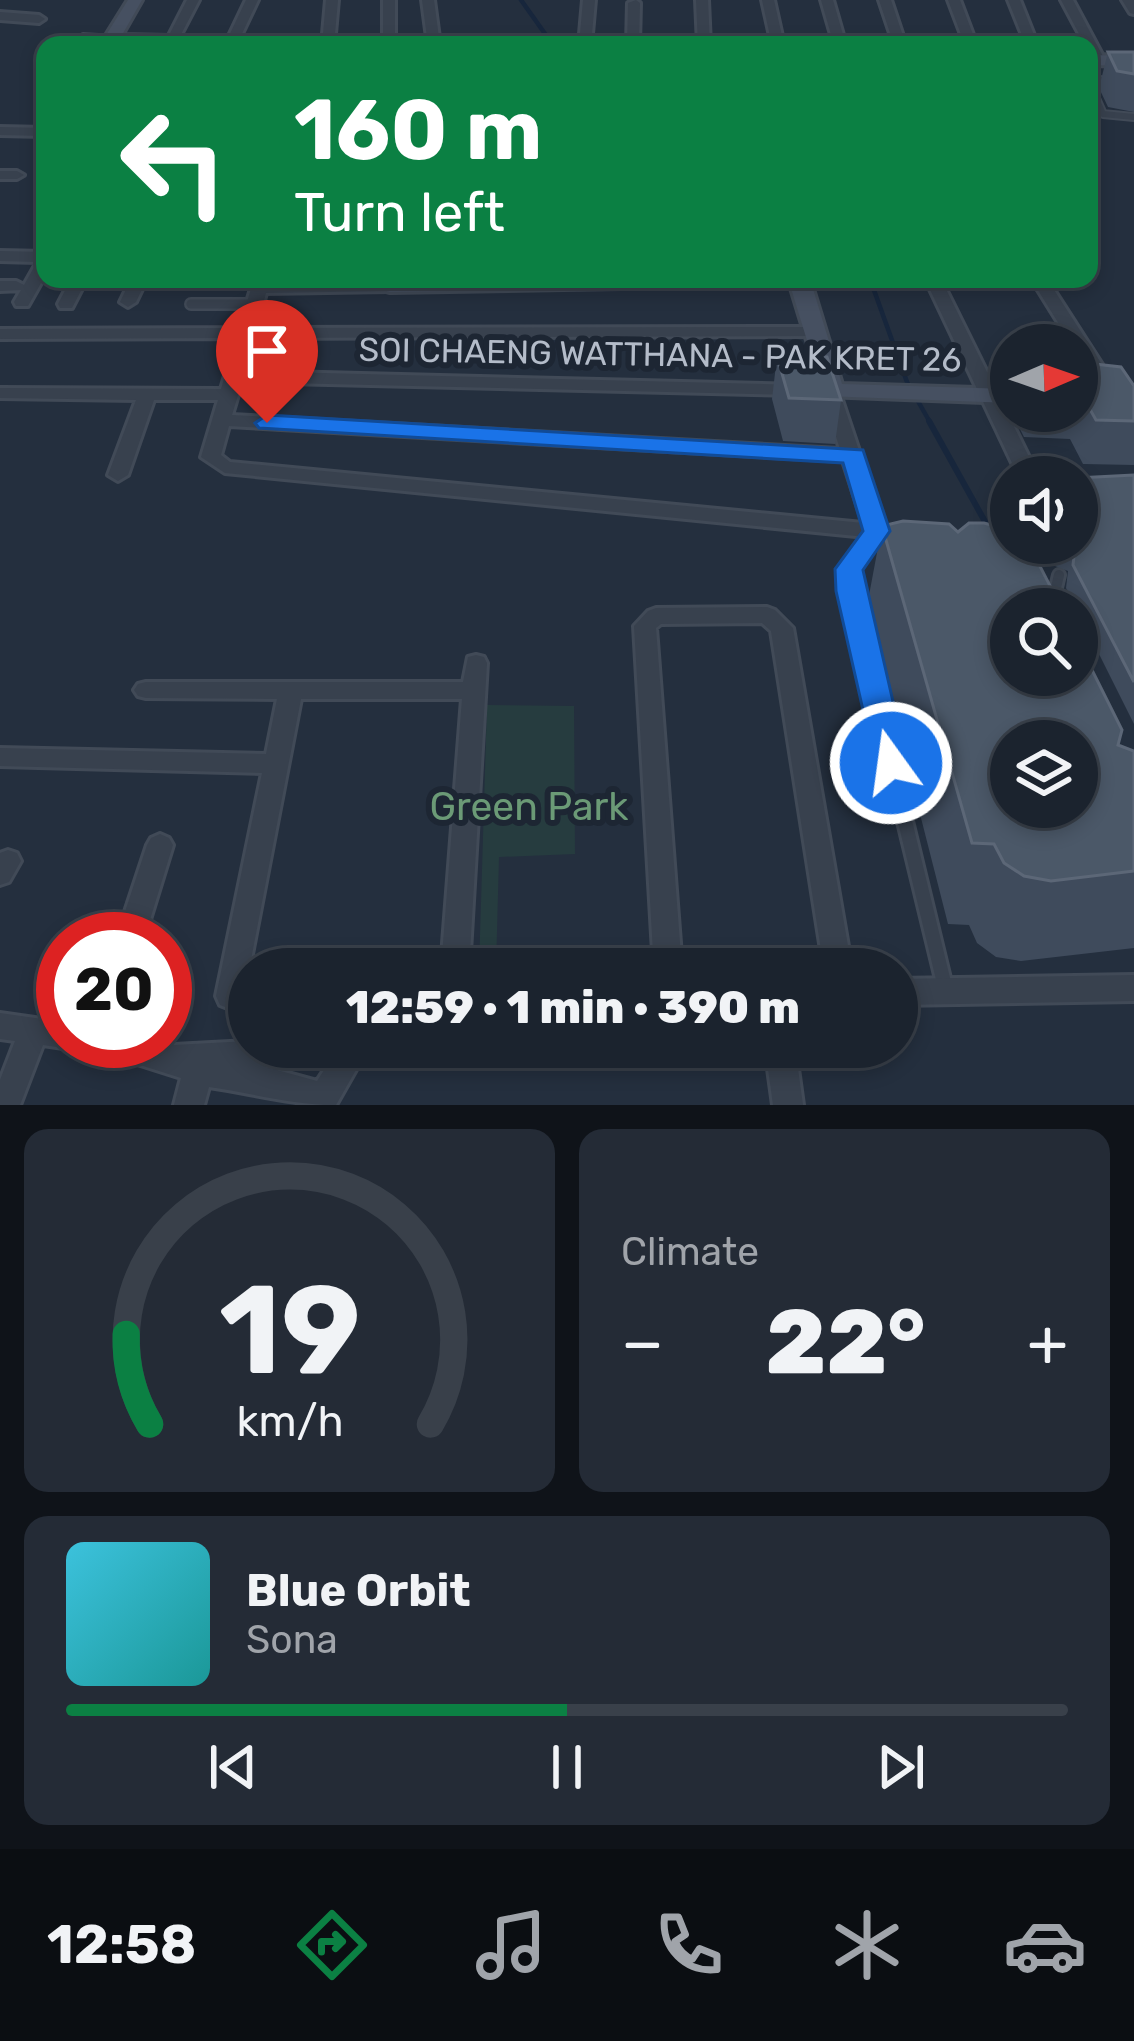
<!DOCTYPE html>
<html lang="en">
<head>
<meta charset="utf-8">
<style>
	:root { --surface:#1b232e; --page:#242b36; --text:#f1f3f6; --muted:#a0a4aa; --line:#39404a; --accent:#0b8043 }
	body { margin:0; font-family:Rubik,sans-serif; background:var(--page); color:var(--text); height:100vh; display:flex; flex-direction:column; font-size:45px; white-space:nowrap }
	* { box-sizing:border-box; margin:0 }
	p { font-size:39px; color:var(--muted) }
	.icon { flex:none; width:66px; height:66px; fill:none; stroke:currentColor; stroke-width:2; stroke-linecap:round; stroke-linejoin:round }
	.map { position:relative; height:1105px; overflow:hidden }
	.sheet { display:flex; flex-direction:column; gap:24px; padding:24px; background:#0f1319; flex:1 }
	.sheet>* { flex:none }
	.guide { position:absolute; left:36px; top:36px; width:1062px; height:252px; border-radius:24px; box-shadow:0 6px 18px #0003,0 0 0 3px var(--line); background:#0b8043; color:#fff; overflow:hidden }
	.needle { width:78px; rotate:88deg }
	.fabs { position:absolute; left:990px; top:324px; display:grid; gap:24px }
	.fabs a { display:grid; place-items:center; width:108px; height:108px; border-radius:50%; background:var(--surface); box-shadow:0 6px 18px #0003,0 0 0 3px var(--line); font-size:60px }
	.speed { position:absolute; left:36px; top:912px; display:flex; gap:24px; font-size:60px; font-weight:700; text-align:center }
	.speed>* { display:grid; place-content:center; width:156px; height:156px; border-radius:50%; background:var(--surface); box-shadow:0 6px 18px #0003,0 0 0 3px var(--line); line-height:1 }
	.speed .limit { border:18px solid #d22; background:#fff; color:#111 }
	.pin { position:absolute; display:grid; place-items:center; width:102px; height:102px; color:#fff; margin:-123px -51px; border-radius:50% 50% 50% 0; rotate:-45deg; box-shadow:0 0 12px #0007 }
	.pin .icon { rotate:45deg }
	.me { position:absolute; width:132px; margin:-66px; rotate:346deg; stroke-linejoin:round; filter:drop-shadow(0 0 9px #0008) }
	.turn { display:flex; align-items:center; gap:42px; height:252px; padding:0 60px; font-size:54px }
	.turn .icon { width:156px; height:156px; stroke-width:2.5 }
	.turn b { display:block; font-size:84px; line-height:102px }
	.big { font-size:90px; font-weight:800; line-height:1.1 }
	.sheet .widget { flex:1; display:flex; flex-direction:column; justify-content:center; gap:18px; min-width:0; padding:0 42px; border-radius:24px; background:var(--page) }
	.sheet .dial { align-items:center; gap:0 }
	.dial svg { height:312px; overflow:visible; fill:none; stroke:var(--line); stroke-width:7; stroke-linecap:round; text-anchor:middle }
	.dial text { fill:var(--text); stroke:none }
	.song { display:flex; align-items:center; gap:36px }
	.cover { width:144px; height:144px; border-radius:18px; background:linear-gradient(135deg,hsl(190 70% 55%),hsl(180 70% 35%)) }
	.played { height:12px; border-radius:6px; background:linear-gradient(90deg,var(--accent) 50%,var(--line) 50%) }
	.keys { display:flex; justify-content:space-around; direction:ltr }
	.heat { display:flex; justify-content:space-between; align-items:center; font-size:66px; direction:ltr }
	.sheet .tiles { flex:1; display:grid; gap:24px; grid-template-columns:1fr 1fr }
	.widget:last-child { grid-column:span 2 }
	.trip { position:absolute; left:228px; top:948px; width:690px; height:120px; border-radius:60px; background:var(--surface); box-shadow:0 6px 18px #0003,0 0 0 3px var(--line); font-weight:800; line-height:120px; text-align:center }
	.dock { display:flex; height:192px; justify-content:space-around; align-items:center; background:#0b0e12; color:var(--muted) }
	.dock .icon { width:84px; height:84px }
	.dock .on { color:var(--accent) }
	.dock b { font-size:54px; color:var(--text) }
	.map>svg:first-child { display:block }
	.green { fill:#263c3f }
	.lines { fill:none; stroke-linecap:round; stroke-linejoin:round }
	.stream-far1 { stroke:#17263c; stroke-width:4.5 }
	.stream { stroke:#17263c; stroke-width:6 }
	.lane-far3-casing { stroke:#414a57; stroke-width:10 }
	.lane-far2-casing { stroke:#414a57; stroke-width:14 }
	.lane-far1-casing { stroke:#414a57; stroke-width:16 }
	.lane-casing { stroke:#414a57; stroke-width:20 }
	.street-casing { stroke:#414a57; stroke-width:6 }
	.secondary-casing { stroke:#414a57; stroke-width:6 }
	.lane-far3 { stroke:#38414e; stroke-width:6 }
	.lane-far2 { stroke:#38414e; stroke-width:9 }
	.lane-far1 { stroke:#38414e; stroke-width:10 }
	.lane { stroke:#38414e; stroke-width:14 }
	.street { fill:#38414e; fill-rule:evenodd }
	.secondary { fill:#465061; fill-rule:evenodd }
	.wall { fill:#3f4b5c }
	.building { fill:#4b5868; stroke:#5c6777; stroke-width:3; fill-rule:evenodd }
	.route { fill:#1a73e8; stroke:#114b97; stroke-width:3 }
	.labels { text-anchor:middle; stroke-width:12; stroke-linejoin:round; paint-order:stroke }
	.street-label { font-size:33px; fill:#b4bcc9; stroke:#1d2633 }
	.near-park-label { font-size:39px; fill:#6b9a76; stroke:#1d2633 }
</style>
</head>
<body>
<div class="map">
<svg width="1134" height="1105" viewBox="0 0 1134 1105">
	<rect width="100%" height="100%" fill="#242f3e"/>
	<path class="green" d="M487 705 574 706 575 854 499 857 496 969H479Z"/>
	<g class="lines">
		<path class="stream-far1" d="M521 0 553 45
			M870 279 907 382 931 424"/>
		<path class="stream" d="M929 421 988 527"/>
		<defs>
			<path id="lane-far3" d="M1134 81 1096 80 1090 85 1103 114 1134 117"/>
			<path id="lane-far2" d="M191 304H256"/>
			<path id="lane-far1" d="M1011 494 1005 501 1011 513
				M876 531 849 569 882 725
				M1053 600 1059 575"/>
			<path id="lane" d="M881 722 945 987"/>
			<path id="street" d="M187 0H199L176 44H168L166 41Z
				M246 0H258L238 42 228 45 226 42Z
				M326 0H338L334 45H322Z
				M383 0H395V45H383Z
				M422 0H434L440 45H428Z
				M583 0H595L591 45H579Z
				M636 0 640 3 639 45H627L628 3Z
				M696 0H708L710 45H698Z
				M762 0H774L784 45H772Z
				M821 0H833L846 45H834Z
				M879 0H891L906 45H894Z
				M948 0H960L977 45H965Z
				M1008 0H1020L1038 45H1026Z
				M1061 0H1073L1105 60 1103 63 1093 60 1089 45H1085Z
				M1122 0H1134V14L1130 13Z
				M0 12 39 15 45 19 39 23 0 20Z
				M83 35 115 37 116 45 79 42 77 39Z
				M0 127 45 128V136L0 135Z
				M0 171H17L24 175 17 179H0Z
				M0 251 45 252V276L28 306H16L14 302 21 290 0 291V281H16L24 285 37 262 0 261Z
				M71 279H87L72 308H60L58 304Z
				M131 279H147L136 302 128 307 120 302Z
				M254 279H270L269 283 390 281 398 286 390 291 266 293 257 328 818 327 821 331 812 336 254 338 245 371 799 385 808 390 799 395 242 382 232 415 840 449 821 391 830 386 839 391 886 531 876 538 225 473 201 457 218 400H154L128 475 118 481 108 475 136 400 0 398V388L221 389 236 338 0 339V329L239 328ZM229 426 843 461 863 523 230 462 221 455Z
				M791 279H842C831 287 802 287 791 279Z
				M925 279H941L1033 465 1030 469 1023 471 1013 465Z
				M1031 279H1047L1134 414V435L1125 429 1077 353V345H1072Z
				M767 607 775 610 793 628 852 969H824L771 631 762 623 661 624 656 628 682 969H654L634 626 648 611 656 608Z
				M476 655 484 657 487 663 469 969H441L462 699H301L244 996 240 1005 230 1009 220 1005 216 996 262 773 0 766V748L266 754 277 699 146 698 138 696 134 690 138 684 146 682H463L468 657Z
				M160 834 169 838 173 845 144 939H116L147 845 151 838Z
				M8 850 17 853 21 861 9 882 0 885V853Z
				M1134 975V1001L897 1005V979Z
				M0 1013 63 1022V1041H75L63 1048 43 1045 20 1105H0V1080L15 1041 0 1039Z
				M88 1041H157L174 1045 249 1041V1047H369L336 1105C293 1105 251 1093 209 1087L204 1105H174L181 1078 93 1050ZM328 1064 317 1081 266 1067Z
				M765 1047H795L803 1105H773Z"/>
			<path id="secondary" d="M128 0H142L122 35 362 40 370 45 105 43 103 40Z
				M1089 55 1134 56V66L1089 65Z
				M379 279H810L842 384 1011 389V403L824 396 790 285 390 292 383 290Z"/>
		</defs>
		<use href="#lane-far3" class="lane-far3-casing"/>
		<use href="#lane-far2" class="lane-far2-casing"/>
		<use href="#lane-far1" class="lane-far1-casing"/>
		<use href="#lane" class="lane-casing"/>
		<use href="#street" class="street-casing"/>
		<use href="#secondary" class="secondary-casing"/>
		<use href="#lane-far3" class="lane-far3"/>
		<use href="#lane-far2" class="lane-far2"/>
		<use href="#lane-far1" class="lane-far1"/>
		<use href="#lane" class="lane"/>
		<use href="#street" class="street"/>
		<use href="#secondary" class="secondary"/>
	</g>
	<path class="wall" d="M1108 52H1134V112L1108 107 1099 88Z
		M777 356 841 400 835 444 783 441 772 399Z
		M1077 362 1134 386V465L1083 464 1070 439 1024 437 1011 411H1077Z
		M1134 475V724L1066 588 1068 571 1055 566 1043 543H1077Z
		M882 526 1118 745 1134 751V948L1021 961 996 957 977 943 969 925 948 924 867 606Z"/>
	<path class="building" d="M1108 52H1134V74L1117 71Z
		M777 356 827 357 841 400 789 398Z
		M1077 362 1121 367 1134 386V421L1096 420 1082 395H1077Z
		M1134 475V682L1073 565 1075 548 1062 543H1077V478Z
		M903 521 949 524 958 532 969 523H984L1011 530V543H1028L1062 609H1011V675H1077V640L1122 730 1118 745 1134 751V871L1051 881 1024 876 1004 863 994 844 972 843 882 526ZM1011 741H1077V807H1011Z"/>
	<path class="route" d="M267 415 863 450 890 531 863 570 907 763 903 771H880L875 763 836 591 835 569 863 531 843 463 259 428 255 423Z"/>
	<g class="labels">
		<g class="street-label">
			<text transform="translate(660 354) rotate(1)" y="12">SOI CHAENG WATTHANA - PAK KRET 26</text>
		</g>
		<g class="near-park-label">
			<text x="529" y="820">Green Park</text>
		</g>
	</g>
</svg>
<div class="fabs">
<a><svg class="needle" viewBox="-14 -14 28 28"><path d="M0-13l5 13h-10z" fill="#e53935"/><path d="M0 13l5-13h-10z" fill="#a0a4aa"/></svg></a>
<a><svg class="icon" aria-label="sound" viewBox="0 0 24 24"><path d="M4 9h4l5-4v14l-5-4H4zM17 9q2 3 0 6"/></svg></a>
<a><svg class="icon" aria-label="search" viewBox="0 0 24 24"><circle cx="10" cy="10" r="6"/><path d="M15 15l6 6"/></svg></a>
<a><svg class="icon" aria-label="layers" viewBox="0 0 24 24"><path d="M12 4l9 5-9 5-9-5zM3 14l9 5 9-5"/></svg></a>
</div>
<div class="speed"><div class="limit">20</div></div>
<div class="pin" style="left:267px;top:423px;background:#d93025"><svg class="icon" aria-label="arrive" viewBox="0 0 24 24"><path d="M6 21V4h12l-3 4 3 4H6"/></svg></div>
<svg class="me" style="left:891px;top:763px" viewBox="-20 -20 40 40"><circle r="17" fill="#1a73e8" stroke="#fff" stroke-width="3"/><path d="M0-11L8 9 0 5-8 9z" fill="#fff"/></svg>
<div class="trip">12:59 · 1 min · 390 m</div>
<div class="guide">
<div class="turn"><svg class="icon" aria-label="left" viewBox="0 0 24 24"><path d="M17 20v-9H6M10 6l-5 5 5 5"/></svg><div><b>160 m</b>Turn left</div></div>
</div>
</div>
<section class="sheet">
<div class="tiles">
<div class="widget dial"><svg viewBox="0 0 100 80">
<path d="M14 69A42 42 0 1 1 86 69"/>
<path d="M14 69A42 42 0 0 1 8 46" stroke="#0b8043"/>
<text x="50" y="56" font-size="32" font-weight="700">19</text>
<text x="50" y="72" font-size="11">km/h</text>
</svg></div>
<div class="widget"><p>Climate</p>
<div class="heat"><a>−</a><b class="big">22°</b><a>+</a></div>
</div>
<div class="widget">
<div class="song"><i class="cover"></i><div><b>Blue Orbit</b><p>Sona</p></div></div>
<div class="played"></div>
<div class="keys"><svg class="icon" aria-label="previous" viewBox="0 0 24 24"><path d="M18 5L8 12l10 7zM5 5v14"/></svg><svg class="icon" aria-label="pause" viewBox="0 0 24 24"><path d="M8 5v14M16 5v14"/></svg><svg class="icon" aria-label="next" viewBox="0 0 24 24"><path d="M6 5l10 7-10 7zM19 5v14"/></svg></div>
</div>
</div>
</section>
<nav class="dock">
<b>12:58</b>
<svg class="icon on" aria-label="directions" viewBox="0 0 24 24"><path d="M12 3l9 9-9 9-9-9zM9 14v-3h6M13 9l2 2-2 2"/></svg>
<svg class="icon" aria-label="music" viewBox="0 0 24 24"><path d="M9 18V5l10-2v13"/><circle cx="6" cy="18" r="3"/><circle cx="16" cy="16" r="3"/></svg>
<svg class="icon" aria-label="phone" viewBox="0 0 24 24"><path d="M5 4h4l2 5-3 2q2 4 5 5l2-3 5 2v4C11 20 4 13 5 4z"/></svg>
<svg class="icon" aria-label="climate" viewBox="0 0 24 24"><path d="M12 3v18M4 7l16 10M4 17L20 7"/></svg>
<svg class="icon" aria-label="car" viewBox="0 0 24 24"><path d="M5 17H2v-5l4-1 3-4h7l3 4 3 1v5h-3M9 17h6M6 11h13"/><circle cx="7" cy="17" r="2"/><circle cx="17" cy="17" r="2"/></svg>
</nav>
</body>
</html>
